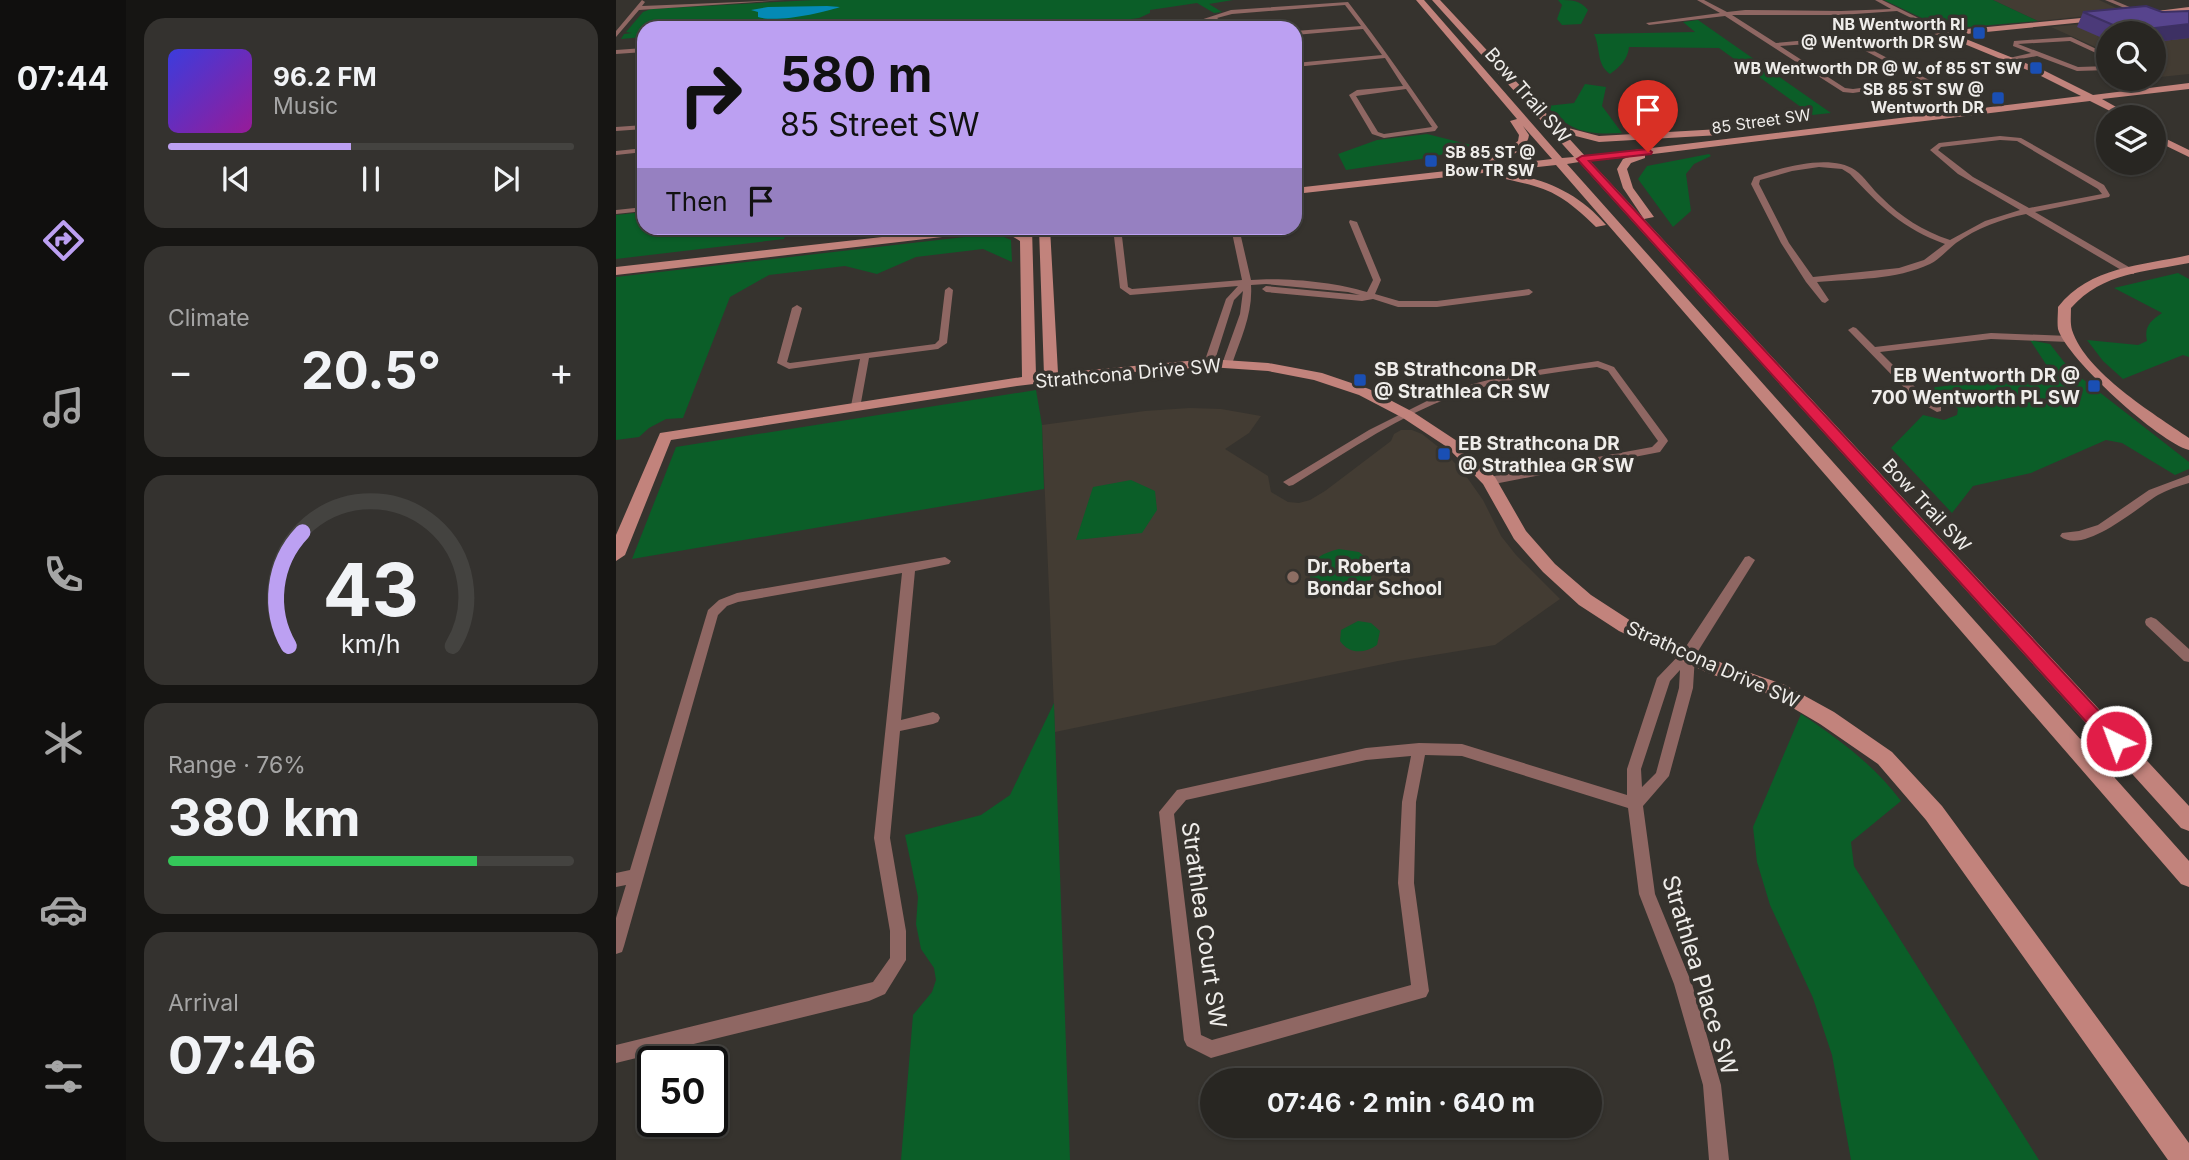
<!DOCTYPE html>
<html lang="en">
<head>
<meta charset="utf-8">
<style>
	:root { --surface:#282622; --page:#34322f; --text:#f1f3f6; --muted:#a5a5a5; --line:#444340; --accent:#bca0f2 }
	body { margin:0; font-family:Inter,sans-serif; background:var(--page); color:var(--text); height:100vh; display:flex; flex-direction:column; font-size:26px; white-space:nowrap }
	* { box-sizing:border-box; margin:0 }
	p { font-size:23px; color:var(--muted) }
	.icon { flex:none; width:38px; height:38px; fill:none; stroke:currentColor; stroke-width:2; stroke-linecap:round; stroke-linejoin:round }
	.map { position:relative; flex:1; overflow:hidden }
	.drawer { display:flex; flex-direction:column; gap:18px; padding:18px; background:#161513; width:490px }
	.drawer>* { flex:none }
	.guide { position:absolute; left:21px; top:21px; width:665px; height:214px; border-radius:21px; box-shadow:0 2px 5px #0004,0 0 0 2px var(--line); background:#bca0f2; color:#111; overflow:hidden }
	.fabs { position:absolute; left:1480px; top:21px; display:grid; gap:14px }
	.fabs a { display:grid; place-items:center; width:70px; height:70px; border-radius:50%; background:var(--surface); box-shadow:0 2px 5px #0004,0 0 0 2px var(--line); font-size:35px }
	.speed { position:absolute; left:21px; top:1046px; display:flex; gap:14px; font-size:35px; font-weight:700; text-align:center }
	.speed>* { display:grid; place-content:center; width:91px; height:91px; border-radius:50%; background:var(--surface); box-shadow:0 2px 5px #0004,0 0 0 2px var(--line); line-height:1 }
	.speed .limit { border:4px solid #111; border-radius:10px; background:#fff; color:#111 }
	.pin { position:absolute; display:grid; place-items:center; width:60px; height:60px; color:#fff; margin:-72px -30px; border-radius:50% 50% 50% 0; rotate:-45deg; box-shadow:0 0 7px #0007 }
	.pin .icon { rotate:45deg }
	.me { position:absolute; width:77px; margin:-38px; rotate:318deg; stroke-linejoin:round; filter:drop-shadow(0 0 5px #0008) }
	.turn { display:flex; align-items:center; gap:24px; height:147px; padding:0 28px; font-size:32px }
	.turn .icon { width:91px; height:91px; stroke-width:2.5 }
	.turn b { display:block; font-size:49px; line-height:60px }
	.then { display:flex; align-items:center; height:66px; padding:0 28px; background:#0003; gap:14px; font-size:26px }
	.big { font-size:52px; font-weight:700; line-height:1.1 }
	.drawer .tile { flex:1; display:flex; flex-direction:column; justify-content:center; gap:10px; min-width:0; padding:0 24px; border-radius:21px; background:var(--page) }
	.drawer .dial { align-items:center; gap:0 }
	.dial svg { height:182px; overflow:visible; fill:none; stroke:var(--line); stroke-width:7; stroke-linecap:round; text-anchor:middle }
	.dial text { fill:var(--text); stroke:none }
	.song { display:flex; align-items:center; gap:21px }
	.cover { width:84px; height:84px; border-radius:10px; background:linear-gradient(135deg,hsl(240 70% 55%),hsl(300 70% 35%)) }
	.played { height:7px; border-radius:4px; background:linear-gradient(90deg,var(--accent) 45%,var(--line) 45%) }
	.keys { display:flex; justify-content:space-around; direction:ltr }
	.heat { display:flex; justify-content:space-between; align-items:center; font-size:38px; direction:ltr }
	.charge { height:10px; border-radius:5px; background:linear-gradient(90deg,#34c759 76%,var(--line) 0) }
	.trip { position:absolute; left:584px; top:1068px; width:402px; height:70px; border-radius:35px; background:var(--surface); box-shadow:0 2px 5px #0004,0 0 0 2px var(--line); font-weight:700; line-height:70px; text-align:center }
	main { display:flex; flex:1; min-height:0 }
	.tab-bar { display:flex; flex-direction:column; width:126px; justify-content:space-around; align-items:center; background:#100f0e; color:var(--muted) }
	.tab-bar .icon { width:49px; height:49px }
	.tab-bar .on { color:var(--accent) }
	.tab-bar b { font-size:32px; color:var(--text) }
	.map>svg:first-child { display:block }
	.built { fill:#433c33 }
	.green { fill:#0b5e28 }
	.water { fill:#048ab5 }
	.lines { fill:none; stroke-linecap:round; stroke-linejoin:round }
	.street { fill:#8f6763; fill-rule:evenodd }
	.secondary { fill:#c2837c; fill-rule:evenodd }
	.wall { fill:#4b3a79 }
	.shaded-wall { fill:#3d3063 }
	.building { fill:#57448d; stroke:#3d3063; stroke-width:2 }
	.route { fill:#e11d48; stroke:#92132f; stroke-width:2 }
	.transit-dot { fill:#1a4fb4; stroke:#36332e; stroke-width:2.5 }
	.education-dot { fill:#8d6e63; stroke:#36332e; stroke-width:2.5 }
	.labels { text-anchor:middle; stroke-width:7; stroke-linejoin:round; paint-order:stroke }
	.far-poi-label { font-size:16px; font-weight:bold; fill:#efedea; stroke:#36332e; text-anchor:end }
	.far-street-label { font-size:16px; fill:#efedea; stroke:#36332e }
	.street-label { font-size:19px; fill:#efedea; stroke:#36332e }
	.poi-label { font-size:19px; font-weight:bold; fill:#efedea; stroke:#36332e; text-anchor:start }
	.near-street-label { font-size:23px; fill:#efedea; stroke:#36332e }
</style>
</head>
<body>
<main>
<nav class="tab-bar">
<b>07:44</b>
<svg class="icon on" aria-label="directions" viewBox="0 0 24 24"><path d="M12 3l9 9-9 9-9-9zM9 14v-3h6M13 9l2 2-2 2"/></svg>
<svg class="icon" aria-label="music" viewBox="0 0 24 24"><path d="M9 18V5l10-2v13"/><circle cx="6" cy="18" r="3"/><circle cx="16" cy="16" r="3"/></svg>
<svg class="icon" aria-label="phone" viewBox="0 0 24 24"><path d="M5 4h4l2 5-3 2q2 4 5 5l2-3 5 2v4C11 20 4 13 5 4z"/></svg>
<svg class="icon" aria-label="climate" viewBox="0 0 24 24"><path d="M12 3v18M4 7l16 10M4 17L20 7"/></svg>
<svg class="icon" aria-label="car" viewBox="0 0 24 24"><path d="M5 17H2v-5l4-1 3-4h7l3 4 3 1v5h-3M9 17h6M6 11h13"/><circle cx="7" cy="17" r="2"/><circle cx="17" cy="17" r="2"/></svg>
<svg class="icon" aria-label="filters" viewBox="0 0 24 24"><path d="M4 7h16M4 17h16"/><circle cx="9" cy="7" r="2"/><circle cx="15" cy="17" r="2"/></svg>
</nav>
<section class="drawer">
<div class="tile">
<div class="song"><i class="cover"></i><div><b>96.2 FM</b><p>Music</p></div></div>
<div class="played"></div>
<div class="keys"><svg class="icon" aria-label="previous" viewBox="0 0 24 24"><path d="M18 5L8 12l10 7zM5 5v14"/></svg><svg class="icon" aria-label="pause" viewBox="0 0 24 24"><path d="M8 5v14M16 5v14"/></svg><svg class="icon" aria-label="next" viewBox="0 0 24 24"><path d="M6 5l10 7-10 7zM19 5v14"/></svg></div>
</div>
<div class="tile"><p>Climate</p>
<div class="heat"><a>−</a><b class="big">20.5°</b><a>+</a></div>
</div>
<div class="tile dial"><svg viewBox="0 0 100 80">
<path d="M14 69A42 42 0 1 1 86 69"/>
<path d="M14 69A42 42 0 0 1 20 19" stroke="#bca0f2"/>
<text x="50" y="56" font-size="32" font-weight="700">43</text>
<text x="50" y="72" font-size="11">km/h</text>
</svg></div>
<div class="tile"><p>Range · 76%</p><b class="big">380 km</b><div class="charge"></div></div>
<div class="tile"><p>Arrival</p><b class="big">07:46</b></div>
</section>
<div class="map">
<svg width="1573" height="1160" viewBox="0 0 1573 1160">
	<rect width="100%" height="100%" fill="#36332e"/>
	<path class="built" d="M1377 0H1483L1509 12 1422 21Z
		M1573 13V74L1544 77 1538 74V33H1493V53L1435 27Z
		M574 408 605 409 645 416 633 433 609 449 652 476 655 492 672 502 683 503 694 500 709 491 775 441 778 434 785 430H796L806 434 830 453 850 476 867 500 885 536 900 555 944 599 879 645 782 661 439 732 426 425 529 411Z"/>
	<path class="green" d="M198 0H617L593 4 606 12 598 13 581 3 534 10V13L523 18 493 22V28H468L452 21 321 19 198 28H28V37L5 39 8 34 16 33 10 32 27 12 35 9Z
		M942 0C956 0 964 0 972 10L965 24 946 25 941 19 946 5Z
		M1268 0H1377L1422 21 1329 29Z
		M1082 20 1215 113 1196 115 1103 48 1013 47C1012 59 1004 67 994 74 980 64 985 49 978 34L1079 32 1067 22Z
		M969 84 990 87 986 106 1006 133C972 135 954 132 931 106L958 103Z
		M811 134 859 146 812 158 730 170 722 154 761 140Z
		M1093 154 1095 156 1078 164 1070 174 1075 211 1057 227 1022 179 1031 166Z
		M28 212V228H172L168 239 0 259V215Z
		M357 236 388 237 395 240 396 262 367 249 300 257 261 274 229 266 153 275 114 297 67 418 50 419 33 428 23 437 0 440V277Z
		M1562 273 1573 279V357L1567 355 1507 379 1487 361 1471 340 1522 345 1531 341C1528 327 1534 321 1546 313L1498 288Z
		M1414 340 1434 344 1448 362 1464 377 1573 462V469L1559 475 1506 443 1490 440 1415 473 1357 486 1336 513 1275 448 1307 415 1328 420 1341 415 1342 409 1332 400 1306 389 1435 372Z
		M420 390 426 425 428 489 16 559 60 447Z
		M515 480 539 491 541 510 526 533 460 540 477 487Z
		M723 549 743 552 756 564 755 579C739 598 707 600 694 577 693 559 707 553 723 549Z
		M742 621 755 623 764 631 761 645C748 654 733 654 724 641L725 630Z
		M438 703 454 1160H285L297 1015 316 992 320 980 318 968 305 949 300 924 302 897 289 835 365 815 394 795Z
		M1185 714C1223 739 1258 765 1285 801L1235 842 1238 866 1423 1160H1235L1216 1055 1197 998 1154 905 1141 862 1137 827Z"/>
	<path class="water" d="M211 6 224 7C207 13 160 23 142 17V12L135 10 152 7Z"/>
	<g class="lines">
		<path class="street" d="M26 0 29 2 26 6 169 0 23 10 0 37V31Z
			M1081 0H1088L1111 12 1129 10 1225 11 1275 9 1259 0H1266L1333 33 1328 34 1281 11 1225 15H1116L1160 43 1192 40 1241 42 1315 81 1237 93 1227 92 1109 16 1033 25 1030 23 1104 13ZM1192 44 1238 45 1305 80 1237 89 1229 88 1164 46Z
			M1489 0H1497L1528 13 1523 14Z
			M732 2C764 43 792 84 822 127L819 131 768 138 756 134 733 95 741 90 787 86 769 58 679 67V63L766 55 747 29 679 35V31L745 26 729 5 616 14 601 18 616 28H609L596 20 569 28H560L615 10ZM790 89 816 127 768 134 762 132 740 96Z
			M1455 37 1493 55V59L1454 41 1402 44 1462 67 1493 66V70L1461 71 1421 56 1383 63 1380 61 1415 53 1397 46 1398 41Z
			M28 48V52L0 54V50Z
			M28 125V129L0 131V127Z
			M1384 136 1405 138 1488 185 1494 195 1493 197 1419 212 1518 270V274H1512L1410 214C1386 219 1361 228 1340 243 1331 250 1324 259 1314 264 1280 280 1238 279 1201 282L1213 300 1209 303 1206 302 1190 282 1165 243 1135 184 1138 177C1164 168 1214 153 1239 170 1249 177 1256 189 1265 197 1285 217 1307 231 1334 240L1369 221 1404 210 1342 174 1314 150 1323 143ZM1384 140 1401 141 1482 189 1486 194 1413 208 1357 177 1322 150 1325 147ZM1203 167 1226 169 1234 174C1264 206 1287 229 1329 244L1308 260 1283 268 1197 277 1173 243 1143 184 1144 180 1176 171Z
			M28 148V152L0 155V151Z
			M28 207V211L0 214V210Z
			M734 220 741 222 765 280 759 294 783 301H821L913 289 917 292 913 295 821 307H782L757 299 746 301 650 292 646 289 650 286 744 295 732 292 650 284 635 285C637 313 625 338 616 364L611 367 606 364 624 314 627 291 618 300 598 363 593 366 588 363 610 299 622 286 514 295 504 288 497 228H505L512 287 516 289 626 280 615 228H623L635 280C668 277 720 282 751 292L757 280 733 222Z
			M333 287 337 290 331 343 322 349 253 358 244 408 240 409 235 406 244 359 173 369 161 363 176 308 181 305 186 308 171 362 174 363 319 344 323 340 329 290Z
			M1237 327 1240 328 1259 347 1375 333 1453 336 1458 339 1453 342 1375 339 1264 352 1308 396 1325 407V411L1321 412 1300 400 1234 332 1232 330Z
			M982 361 998 367 1051 439 1052 441 1044 452 873 485 869 484 867 481 869 478 873 477 1036 447 1042 441 992 371 981 367C929 373 877 381 828 400 775 421 726 455 677 485L673 486 667 482 753 430 819 397 857 384 895 374Z
			M1573 475V483C1562 486 1551 490 1542 495 1522 507 1467 556 1444 536L1446 533 1463 531 1482 525 1533 490Z
			M1133 556 1139 560 1079 656 1077 688 1053 776 1027 806 1039 894 1076 984 1105 1085 1113 1160H1093L1087 1085 1058 984 1023 894 1012 808 846 756 809 755 800 802 798 883 813 991 810 997 595 1058 571 1046 568 1040 543 812 561 790 750 748 803 743 846 744 1011 795V769L1041 678 1067 651 1129 557ZM1064 670 1063 688 1040 773 1026 787 1025 769 1054 681ZM795 756 786 802 782 883 795 985 596 1040 585 1035 558 814 570 800 750 760Z
			M329 557 335 561 333 564 299 571 285 720 317 712 322 714 324 718 322 722 317 724 284 731 274 838 290 931V960L269 994 253 1001 0 1063V1045L253 983 257 982 274 958V931L258 838 286 573 122 602 111 606 102 615 8 946 6 952 0 954V918L10 885 0 887V873L14 870 92 610 103 600 121 593Z
			M1535 617 1540 619 1573 649V662L1568 661 1530 625 1529 622 1530 619Z"/>
		<path class="secondary" d="M800 0H808L946 158 958 157 816 0H824L941 125 983 136 1104 129 1109 132 1104 135 983 142 948 133 969 156 1465 96 1421 74 1329 36 1318 34 1330 31 1486 16 1489 20 1340 35 1427 70 1477 95 1573 83V89L1486 99 1518 117H1506L1474 101 1029 155V158L1015 163 1011 169 1017 188 1038 217 1028 219 1573 806V831L1565 828 963 162 951 164 1573 861V887L1565 884 940 165 679 194V188L936 159 907 126 913 135C911 152 885 162 869 161V157L890 150 902 141 903 135 894 121 901 119ZM1013 157 1007 159 1001 169 1007 188 1028 219 974 161Z
			M1573 7V11L1521 16 1517 14Z
			M1538 133 1573 150V157L1538 140Z
			M884 172C926 177 962 192 990 225L980 227C942 190 931 188 880 177L879 175Z
			M346 228H389L404 231 405 228H416L420 375H428L423 228H434L442 373 593 359 652 363 706 373 753 389 797 412 841 441 879 477 910 531 939 564 975 595 1015 621 1106 663 1169 685 1218 712 1276 752 1326 806 1573 1143V1160H1552L1310 820 1262 764 1204 724 1155 695 1092 673 1003 631 963 605 927 572 898 539 867 484 831 447 787 418 743 395 698 380 652 371 593 367 517 372 401 386 55 440 9 555 0 561V535L44 433 406 377 404 241 394 235 369 232 0 275V267Z
			M1573 255V263C1529 272 1487 272 1455 308 1455 315 1454 323 1456 330 1470 373 1537 413 1573 438V450C1543 442 1451 359 1442 329 1441 323 1442 314 1442 307 1474 266 1525 266 1573 255Z"/>
	</g>
	<path class="wall" d="M1573 11V38L1538 42V33H1493V41L1461 27 1467 12H1546Z"/>
	<path class="shaded-wall" d="M1573 24V38L1538 42V33H1520L1522 30Z"/>
	<path class="building" d="M1530 6 1546 12 1573 11V24L1522 30 1504 28 1467 12Z"/>
	<path class="route" d="M1032 149 1036 152 1035 154 973 161 1506 736 1509 741 1506 747 1500 749 1493 747 961 159 966 156Z"/>
	<g class="transit-dot">
		<rect x="1356" y="26" width="14" height="14" rx="3.5"/>
		<rect x="1413" y="61" width="14" height="14" rx="3.5"/>
		<rect x="1375" y="91" width="14" height="14" rx="3.5"/>
		<rect x="808" y="154" width="14" height="14" rx="3.5"/>
		<rect x="737" y="373" width="14" height="14" rx="3.5"/>
		<rect x="1471" y="379" width="14" height="14" rx="3.5"/>
		<rect x="821" y="447" width="14" height="14" rx="3.5"/>
	</g>
	<circle class="education-dot" cx="677" cy="577" r="7"/>
	<g class="labels">
		<g class="far-poi-label">
			<text x="1349" y="30">NB Wentworth RI<tspan x="1349" dy="18">@ Wentworth DR SW</tspan></text>
			<text x="1406" y="74">WB Wentworth DR @ W. of 85 ST SW</text>
			<text x="1368" y="95">SB 85 ST SW @<tspan x="1368" dy="18">Wentworth DR</tspan></text>
			<text x="829" y="158" text-anchor="start">SB 85 ST @<tspan x="829" dy="18">Bow TR SW</tspan></text>
		</g>
		<g class="far-street-label">
			<text transform="translate(1145 121) rotate(-8)" y="6">85 Street SW</text>
		</g>
		<g class="street-label">
			<text transform="translate(912 95) rotate(49)" y="7">Bow Trail SW</text>
			<text transform="translate(512 373) rotate(-5)" y="7">Strathcona Drive SW</text>
			<text transform="translate(1311 505) rotate(47)" y="7">Bow Trail SW</text>
			<text transform="translate(1097 664) rotate(24)" y="7">Strathcona Drive SW</text>
		</g>
		<g class="poi-label">
			<text x="758" y="376">SB Strathcona DR<tspan x="758" dy="22">@ Strathlea CR SW</tspan></text>
			<text x="1464" y="382" text-anchor="end">EB Wentworth DR @<tspan x="1464" dy="22">700 Wentworth PL SW</tspan></text>
			<text x="842" y="450">EB Strathcona DR<tspan x="842" dy="22">@ Strathlea GR SW</tspan></text>
			<text x="691" y="573">Dr. Roberta<tspan x="691" dy="22">Bondar School</tspan></text>
		</g>
		<g class="near-street-label">
			<text transform="translate(588 925) rotate(82)" y="8">Strathlea Court SW</text>
			<text transform="translate(1084 975) rotate(73)" y="8">Strathlea Place SW</text>
		</g>
	</g>
</svg>
<div class="fabs">
<a><svg class="icon" aria-label="search" viewBox="0 0 24 24"><circle cx="10" cy="10" r="6"/><path d="M15 15l6 6"/></svg></a>
<a><svg class="icon" aria-label="layers" viewBox="0 0 24 24"><path d="M12 4l9 5-9 5-9-5zM3 14l9 5 9-5"/></svg></a>
</div>
<div class="speed"><div class="limit">50</div></div>
<div class="pin" style="left:1032px;top:152px;background:#d93025"><svg class="icon" aria-label="arrive" viewBox="0 0 24 24"><path d="M6 21V4h12l-3 4 3 4H6"/></svg></div>
<svg class="me" style="left:1500px;top:741px" viewBox="-20 -20 40 40"><circle r="17" fill="#e11d48" stroke="#fff" stroke-width="3"/><path d="M0-11L8 9 0 5-8 9z" fill="#fff"/></svg>
<div class="trip">07:46 · 2 min · 640 m</div>
<div class="guide">
<div class="turn"><svg class="icon" aria-label="right" viewBox="0 0 24 24"><path d="M7 20v-9h11M14 6l5 5-5 5"/></svg><div><b>580 m</b>85 Street SW</div></div>
<div class="then">Then<svg class="icon" aria-label="arrive" viewBox="0 0 24 24"><path d="M6 21V4h12l-3 4 3 4H6"/></svg></div>
</div>
</div>
</main>
</body>
</html>
